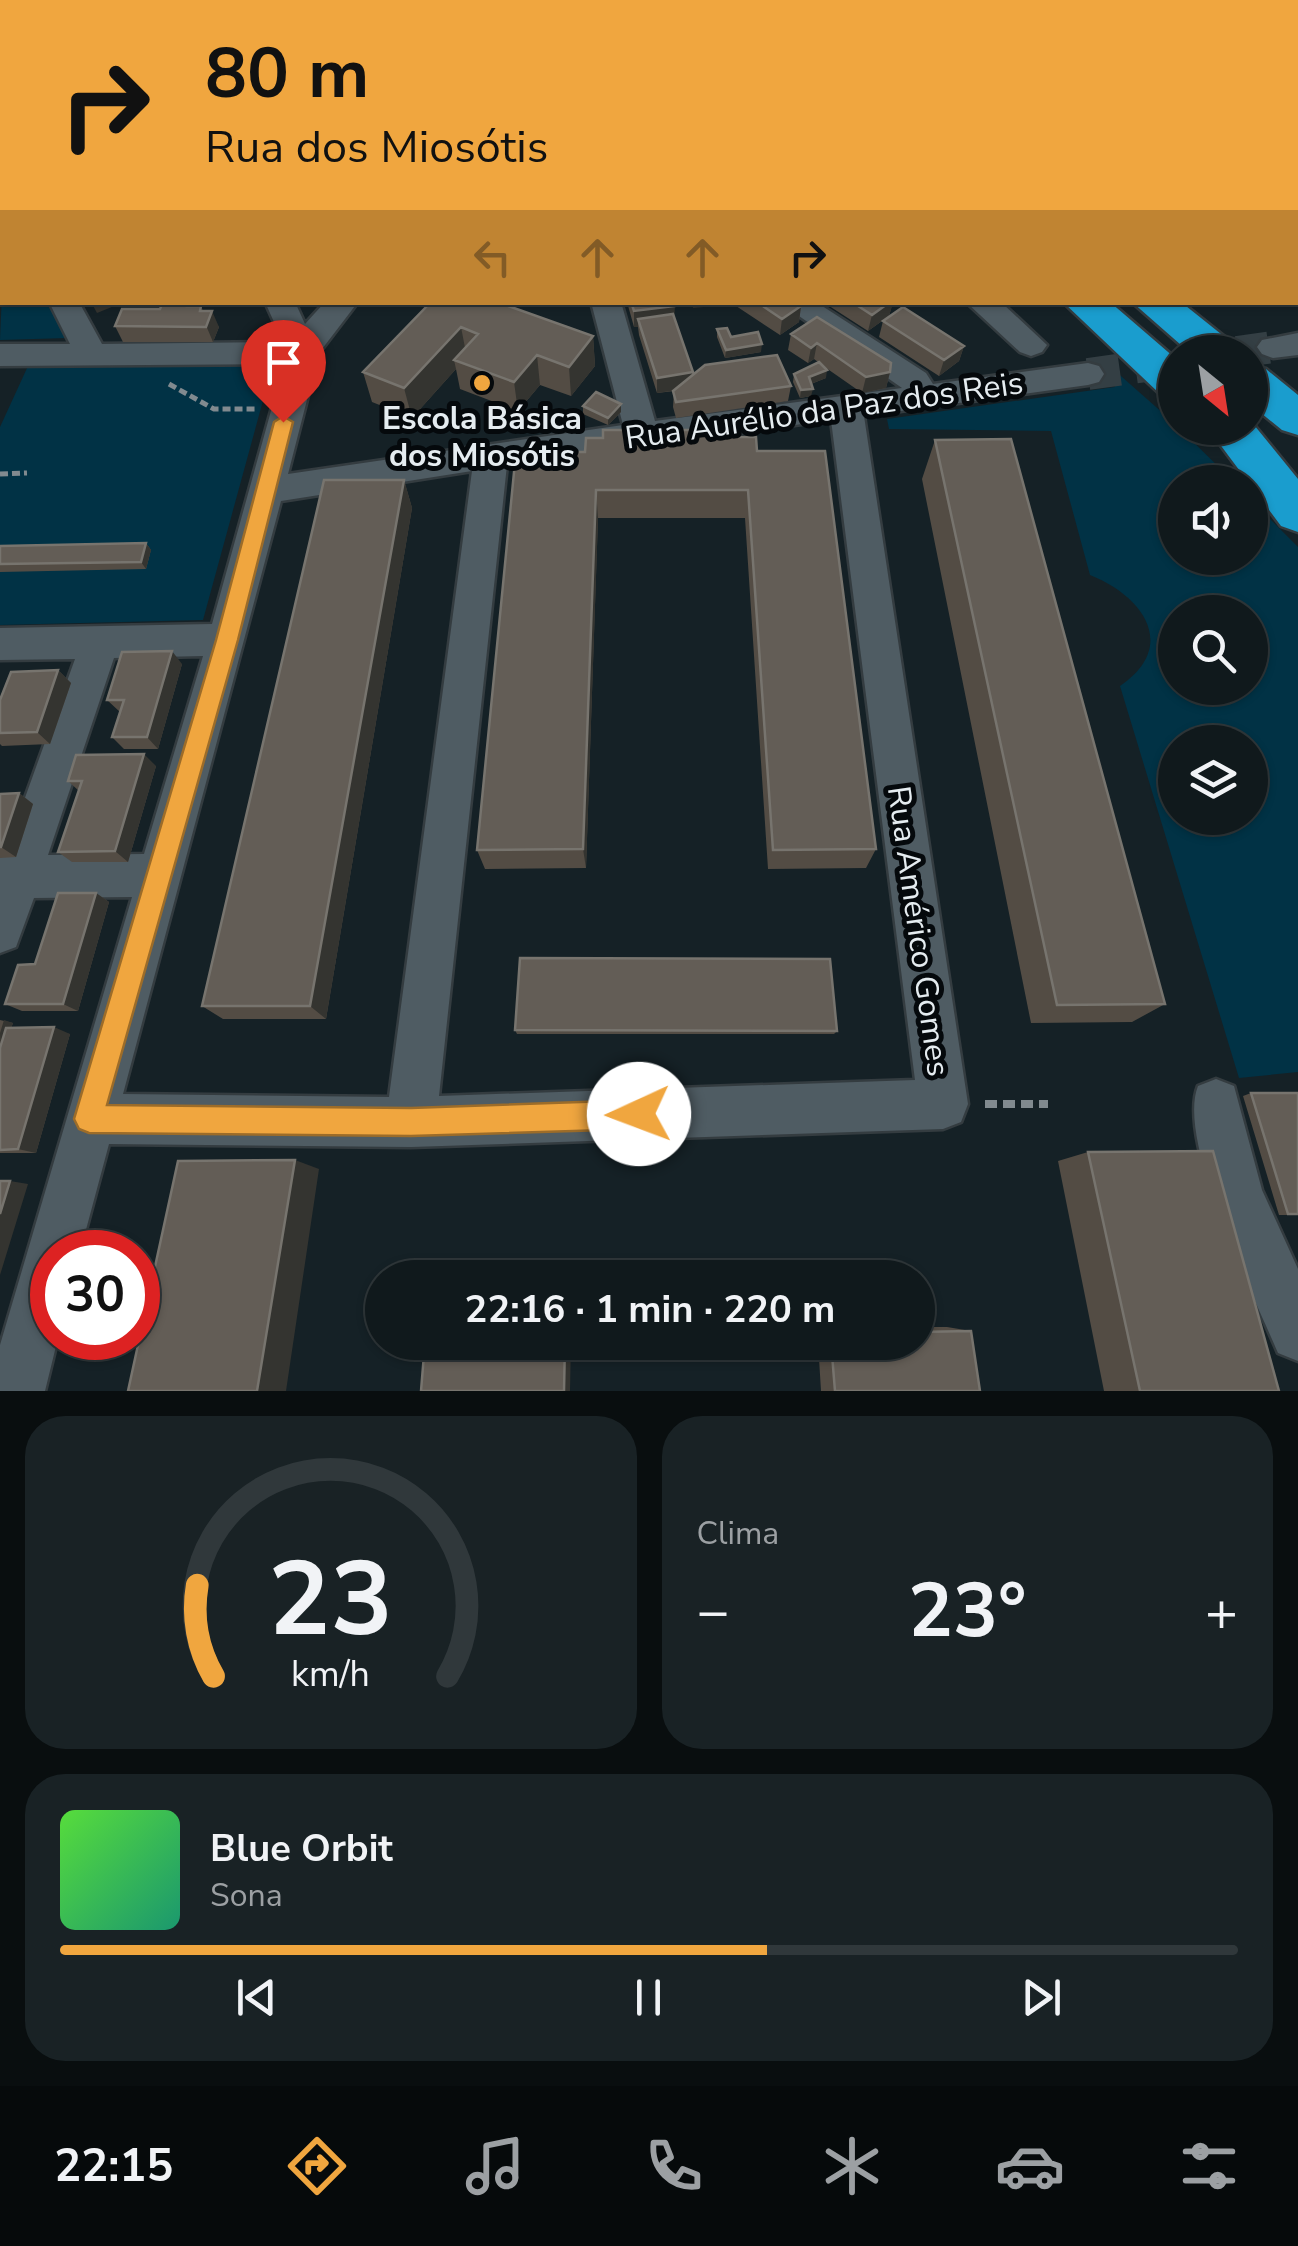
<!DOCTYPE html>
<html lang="pt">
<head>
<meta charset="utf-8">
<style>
	:root { --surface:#10191c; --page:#192225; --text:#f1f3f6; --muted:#9ca0a3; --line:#30383b; --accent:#f0a63f }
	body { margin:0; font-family:"Nunito Sans",sans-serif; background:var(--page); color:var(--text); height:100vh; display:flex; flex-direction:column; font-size:38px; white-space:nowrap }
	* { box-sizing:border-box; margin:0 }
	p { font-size:32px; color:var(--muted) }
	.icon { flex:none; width:55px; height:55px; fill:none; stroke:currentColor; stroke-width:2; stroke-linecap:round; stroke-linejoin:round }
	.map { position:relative; height:1391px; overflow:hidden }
	.details { display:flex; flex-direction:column; gap:25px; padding:25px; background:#090e0f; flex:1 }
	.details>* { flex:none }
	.guide { position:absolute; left:0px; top:0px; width:1300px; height:305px; box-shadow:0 2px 8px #0004,0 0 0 2px var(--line); background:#f0a63f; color:#111; overflow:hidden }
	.needle { width:65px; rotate:150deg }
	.tools { position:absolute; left:1158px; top:335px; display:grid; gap:20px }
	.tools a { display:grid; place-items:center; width:110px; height:110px; border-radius:50%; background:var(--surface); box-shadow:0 2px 8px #0004,0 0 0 2px var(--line); font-size:50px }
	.speed { position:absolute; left:30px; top:1230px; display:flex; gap:20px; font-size:50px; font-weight:700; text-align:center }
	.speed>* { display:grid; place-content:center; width:130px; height:130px; border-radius:50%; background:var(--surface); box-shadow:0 2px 8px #0004,0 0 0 2px var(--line); line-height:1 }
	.speed .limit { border:15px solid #d22; background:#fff; color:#111 }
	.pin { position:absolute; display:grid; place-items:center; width:85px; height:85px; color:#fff; margin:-102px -42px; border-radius:50% 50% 50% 0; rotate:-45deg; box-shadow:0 0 10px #0007 }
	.pin .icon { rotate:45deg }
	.me { position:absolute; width:110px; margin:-55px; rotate:268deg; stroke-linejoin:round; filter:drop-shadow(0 0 8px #0008) }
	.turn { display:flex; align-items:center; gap:35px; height:210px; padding:0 40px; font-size:45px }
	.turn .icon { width:130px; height:130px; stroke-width:2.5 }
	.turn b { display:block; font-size:70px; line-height:85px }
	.lanes { display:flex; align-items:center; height:95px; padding:0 40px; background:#0003; justify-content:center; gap:50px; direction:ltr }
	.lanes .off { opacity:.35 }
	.big { font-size:75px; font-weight:700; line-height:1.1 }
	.details .tile { flex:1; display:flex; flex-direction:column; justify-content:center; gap:15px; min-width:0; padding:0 35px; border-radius:40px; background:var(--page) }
	.details .dial { align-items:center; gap:0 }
	.dial svg { height:260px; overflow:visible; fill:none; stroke:var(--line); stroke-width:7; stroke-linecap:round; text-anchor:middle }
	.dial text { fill:var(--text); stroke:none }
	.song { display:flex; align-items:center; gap:30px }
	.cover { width:120px; height:120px; border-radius:15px; background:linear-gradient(135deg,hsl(110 70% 55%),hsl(160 70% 35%)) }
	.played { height:10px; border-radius:5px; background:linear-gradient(90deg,var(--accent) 60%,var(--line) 60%) }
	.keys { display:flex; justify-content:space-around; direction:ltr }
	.heat { display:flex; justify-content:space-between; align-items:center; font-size:55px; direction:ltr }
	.details .tiles { flex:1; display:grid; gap:25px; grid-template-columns:1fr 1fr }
	.tile:last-child { grid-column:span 2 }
	.trip { position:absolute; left:365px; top:1260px; width:570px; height:100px; border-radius:50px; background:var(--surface); box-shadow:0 2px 8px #0004,0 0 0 2px var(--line); font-weight:700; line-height:100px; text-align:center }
	.dock { display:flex; height:160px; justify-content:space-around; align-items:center; background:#060a0b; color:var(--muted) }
	.dock .icon { width:70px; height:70px }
	.dock .selected { color:var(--accent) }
	.dock b { font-size:45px; color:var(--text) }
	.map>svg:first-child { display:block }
	.green { fill:#013245; fill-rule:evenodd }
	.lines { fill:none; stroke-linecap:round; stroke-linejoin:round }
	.street-tunnel { stroke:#343f44; stroke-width:32; stroke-dasharray:32 16; stroke-linecap:butt }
	.street-casing { stroke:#343c40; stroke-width:5 }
	.highway-casing { stroke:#343c40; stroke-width:5 }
	.path-far2 { stroke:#818a8f; stroke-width:4; stroke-dasharray:6 4; stroke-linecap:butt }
	.path-far1 { stroke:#818a8f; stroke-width:5; stroke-dasharray:8 4; stroke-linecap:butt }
	.path { stroke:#818a8f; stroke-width:8; stroke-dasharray:12 6; stroke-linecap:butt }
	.street { fill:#4f5c63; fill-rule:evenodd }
	.highway { fill:#1a9dce; fill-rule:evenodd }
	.wall { fill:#534c44 }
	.shaded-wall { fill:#343430 }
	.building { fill:#635d56; stroke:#77746e; stroke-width:2.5 }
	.route { fill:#f0a63f; stroke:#9c6c29; stroke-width:2.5 }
	.poi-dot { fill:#f0a63f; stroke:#05090c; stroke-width:4 }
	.labels { text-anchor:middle; stroke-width:10; stroke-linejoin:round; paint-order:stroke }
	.street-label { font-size:32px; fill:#e5ecf0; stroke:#05090c }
	.poi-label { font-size:32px; font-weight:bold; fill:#e5ecf0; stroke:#05090c }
</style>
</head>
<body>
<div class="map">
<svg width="1298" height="1391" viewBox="0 0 1298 1391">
	<rect width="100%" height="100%" fill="#152126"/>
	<path class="green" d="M2 292V302L47 303 68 338 0 340Z
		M259 364 270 375 203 620 0 625V427L28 366Z
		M1113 369 1173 422 1234 482H1175V558H1250V499L1298 547V1072L1239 1078 1120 686C1179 646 1143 596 1090 575L1051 431 889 429 887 419 1115 387 1108 370ZM1175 612H1250V688H1175ZM1175 742H1250V818H1175Z"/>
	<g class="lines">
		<path class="street-tunnel" d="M1237 352 1273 347
			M1088 374 1175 362"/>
		<defs>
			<path id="street" d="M312 0H336L337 2H313Z
				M1011 0H1036L1037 2H1012Z
				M0 188H2V208H0Z
				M2 273V293L0 294V274Z
				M49 302H79L102 344 283 342 265 302H295L305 324 325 302H358L319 353 288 474 623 425 591 302H621L655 421 902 388 779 302H816L926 373 933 384 1088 363 1099 366 1104 374 1099 382 1088 385 864 416 968 1104 961 1122 943 1129 411 1147 109 1144 80 1252H52V1338H58L45 1391H0V1345L132 897 34 898 16 947 0 953V856H4L75 659 0 660V628L212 624 284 364 0 366V344H70ZM831 420 915 1080 439 1096 507 465ZM472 471 389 1097 123 1094 281 501ZM203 656 144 854 48 855 114 658Z
				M966 302H1001L1047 345 1042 352 1031 356 1020 352Z
				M1298 333V355L1273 358 1262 354 1257 347 1262 340Z
				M1216 1079 1234 1086 1262 1190 1298 1269V1361L1278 1353C1254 1296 1176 1141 1198 1086Z"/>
			<path id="highway" d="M712 0H745L747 2H714Z
				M760 0H793L795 2H762Z
				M1063 302H1110L1175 358V397L1159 393Z
				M1132 302H1181L1231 342 1238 352H1189Z
				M1250 365 1266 369 1298 395V435L1282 430 1250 404Z
				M1250 420 1298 479V532L1281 526 1210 431 1212 428H1250Z"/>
		</defs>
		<use href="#street" class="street-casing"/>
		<use href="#highway" class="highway-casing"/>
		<path class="path-far2" d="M443 0 447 2"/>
		<path class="path-far1" d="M169 384 214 409H255
			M0 474 27 473"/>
		<path class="path" d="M985 1104H1048"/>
		<use href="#street" class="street"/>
		<use href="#highway" class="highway"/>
	</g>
	<path class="wall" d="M478 0H514L510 2H482Z
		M519 0H583L587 2H519Z
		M908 0H990V2H907Z
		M1084 0H1190L1197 2H1083Z
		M163 302H192L193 306 204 311 219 327 213 342H123L115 326 160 309Z
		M431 302H514L510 307 593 336 595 366 571 396 540 385 518 411 460 389 456 369 412 418 372 402 363 372Z
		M627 302H674V318L692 375 791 386 788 401 676 418 673 407 674 391 657 393 639 335 638 327H634Z
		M733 302H796L801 306 799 322 780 335 733 304Z
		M823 302H893L889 316 868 331Z
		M883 321 964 346 959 361 939 376 879 337Z
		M717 329 731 337 761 352 725 358 717 337Z
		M791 334 890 372 886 388 862 393 819 363 826 378 811 384V396L800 398 793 382 794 374 818 362 814 359 808 363 788 350Z
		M621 404V412L608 425 583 414V406Z
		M737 437 757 451 876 849 866 868 768 869 745 518H598L586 868 485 869 477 850 585 452 603 438Z
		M935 440 1165 1004 1132 1022 1031 1023 922 479Z
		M404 480 412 508 326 1019H223L202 1006Z
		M146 543 151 550 146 569 0 572V546Z
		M182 664 158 749H124L112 737 120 712 107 700Z
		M58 670 71 683 50 744 2 746 0 744V700Z
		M156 766 128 862H72L58 852 79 791 68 781Z
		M19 793 33 804 16 857 0 858V794Z
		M96 893 109 902 78 1011H22L5 1004Z
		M0 1020 13 1023 11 1028 70 1034 36 1153H0Z
		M515 1030 837 1031 834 1034H517Z
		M1251 1093H1298V1215H1279L1243 1096Z
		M1088 1152 1279 1391H1104L1058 1161Z
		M918 1327H947L971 1331 980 1391H821L818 1342H918Z"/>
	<path class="shaded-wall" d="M168 0H244L237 2H161Z
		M493 0H514L510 2H493Z
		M0 57H2V84L0 85Z
		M91 302H124L97 313Z
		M693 302H704V307L693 308Z
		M890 302H893L889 316 868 331 872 315Z
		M201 306 208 321 212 311 219 327 213 342 200 311Z
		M675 306 674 322 638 319V327H634V311Z
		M801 306 799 322 780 335 782 319Z
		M461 327 467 358 454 360 456 369 412 418 404 388Z
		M593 336 595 366 571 396 569 367Z
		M817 343 814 359 808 363 811 348Z
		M762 344 761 352 725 358 726 350Z
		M964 346 959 361 939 376 944 360Z
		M537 355 540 385 518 411 514 382Z
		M827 370 826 378 808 385 809 377Z
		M693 372 692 388 657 393V378Z
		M890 372 886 388 862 393 866 377Z
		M813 389 811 396 800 398 801 390Z
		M621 404V412L608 425V418Z
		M404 480 412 508 326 1019 310 1006Z
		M596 490 598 518 586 868 583 849Z
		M146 543 151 550 146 569 141 562Z
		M172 651 182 664 158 749 147 737Z
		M58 670 71 683 50 744 37 732Z
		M144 754 156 766 128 862 115 851Z
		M19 793 33 804 16 857 1 847Z
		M96 893 109 902 78 1011 63 1004Z
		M4 1020 13 1023 1 1059 0 1033Z
		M54 1027 70 1034 36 1153 18 1149Z
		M295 1160 319 1169 286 1391H257Z
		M10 1181 28 1184 0 1275V1214Z
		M565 1342H571L570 1391H564Z"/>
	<path class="building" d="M140 0H168L161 2H142Z
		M280 0H323L326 2H283Z
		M366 0H399L403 2H370Z
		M538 0H583L587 2H542Z
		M948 0H987L984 2H955Z
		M1062 0H1070L1077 2H1059Z
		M1147 0H1189L1197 2H1155Z
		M2 39V57H0V40Z
		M0 96 2 100V125L0 126Z
		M2 137V161L0 157V138Z
		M163 302H188L187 306H201L200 311H212L206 327 115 326 122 309H160Z
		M431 302H497L593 336 569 367 537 355 514 382 454 360 478 334 461 327 404 388 363 372Z
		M631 302H674L675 306 634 311Z
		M757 302H796L801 306 782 319Z
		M852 302H890L872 315Z
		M903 307 964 346 944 360 883 321Z
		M673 314 693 372 657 378 638 319Z
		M817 317 891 363 890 372 866 377 817 343 811 348 791 334Z
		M727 328 731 337 758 332 762 344 726 350 717 329Z
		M777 355 791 386 676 402 673 391 705 365Z
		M819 362 827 370 809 377 813 389 801 390 794 374Z
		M596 392 621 404 608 418 583 406Z
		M603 430H737V437H756L757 451H825L876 849 773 850 748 490H596L583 849 477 850 516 452H585L586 438H603Z
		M1011 439 1165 1004 1057 1005 935 440Z
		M324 480H404L310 1006H202Z
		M146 543 141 562 0 564V546Z
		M172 651 147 737H112L124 700H107L122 652Z
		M58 670 37 732 0 733V700L11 672Z
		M144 754 115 851 58 852 82 781H68L76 755Z
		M19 793 1 847H0V794Z
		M58 893H96L63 1004H5L18 965 35 964Z
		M520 958 830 959 837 1031 515 1030Z
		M54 1027 18 1149 0 1150V1048L6 1028Z
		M1251 1093H1298V1214H1288Z
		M1213 1151 1279 1391H1140L1088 1152Z
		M295 1160 257 1391H128L178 1161Z
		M0 1181H10L0 1214Z
		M971 1331 980 1391H835L831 1342H918V1332Z
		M425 1342H565L564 1391H421Z"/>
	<path class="route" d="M283 416 293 422 238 640 107 1105 411 1108 639 1100 649 1104 653 1114 649 1125 639 1129 411 1136 89 1133 79 1129 74 1119 216 640 274 422Z"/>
	<circle class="poi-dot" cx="482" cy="383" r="10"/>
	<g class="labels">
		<g class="street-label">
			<text transform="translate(824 410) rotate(-8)" y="11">Rua Aurélio da Paz dos Reis</text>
			<text transform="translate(919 931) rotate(82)" y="11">Rua Américo Gomes</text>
		</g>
		<g class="poi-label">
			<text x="482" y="429">Escola Básica<tspan x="482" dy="37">dos Miosótis</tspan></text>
		</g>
	</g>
</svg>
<div class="tools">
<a><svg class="needle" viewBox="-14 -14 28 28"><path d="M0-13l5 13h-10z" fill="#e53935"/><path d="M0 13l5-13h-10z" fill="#9ca0a3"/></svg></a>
<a><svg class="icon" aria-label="sound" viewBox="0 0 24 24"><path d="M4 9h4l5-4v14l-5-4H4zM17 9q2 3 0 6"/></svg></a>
<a><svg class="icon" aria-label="search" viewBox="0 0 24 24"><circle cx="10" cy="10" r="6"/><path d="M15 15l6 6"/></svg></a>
<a><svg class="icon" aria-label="layers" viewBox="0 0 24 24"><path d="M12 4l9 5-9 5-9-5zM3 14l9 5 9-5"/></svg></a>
</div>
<div class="speed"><div class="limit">30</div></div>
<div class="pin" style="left:283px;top:422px;background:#d93025"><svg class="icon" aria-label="arrive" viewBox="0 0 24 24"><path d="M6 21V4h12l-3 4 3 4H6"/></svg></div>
<svg class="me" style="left:639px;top:1114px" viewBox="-20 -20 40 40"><circle r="19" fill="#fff"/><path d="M0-13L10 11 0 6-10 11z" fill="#f0a63f"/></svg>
<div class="trip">22:16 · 1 min · 220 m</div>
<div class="guide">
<div class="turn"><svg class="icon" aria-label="right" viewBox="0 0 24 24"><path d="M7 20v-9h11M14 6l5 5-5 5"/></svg><div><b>80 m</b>Rua dos Miosótis</div></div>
<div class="lanes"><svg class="icon off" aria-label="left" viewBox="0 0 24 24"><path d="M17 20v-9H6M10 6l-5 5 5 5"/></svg><svg class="icon off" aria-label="ahead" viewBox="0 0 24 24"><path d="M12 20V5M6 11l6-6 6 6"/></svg><svg class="icon off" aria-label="ahead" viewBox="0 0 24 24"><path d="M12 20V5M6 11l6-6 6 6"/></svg><svg class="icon" aria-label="right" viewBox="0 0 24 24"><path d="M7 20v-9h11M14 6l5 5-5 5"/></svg></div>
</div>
</div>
<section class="details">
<div class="tiles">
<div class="tile dial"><svg viewBox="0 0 100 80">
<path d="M14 69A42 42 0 1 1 86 69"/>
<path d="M14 69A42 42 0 0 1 9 41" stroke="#f0a63f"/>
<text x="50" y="56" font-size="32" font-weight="700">23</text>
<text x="50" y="72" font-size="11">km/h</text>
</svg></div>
<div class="tile"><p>Clima</p>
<div class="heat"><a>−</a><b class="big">23°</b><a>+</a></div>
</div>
<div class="tile">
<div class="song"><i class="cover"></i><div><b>Blue Orbit</b><p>Sona</p></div></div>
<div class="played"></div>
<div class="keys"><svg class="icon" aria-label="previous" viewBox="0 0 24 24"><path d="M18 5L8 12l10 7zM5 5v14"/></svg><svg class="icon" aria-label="pause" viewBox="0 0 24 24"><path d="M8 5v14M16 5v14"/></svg><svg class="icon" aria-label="next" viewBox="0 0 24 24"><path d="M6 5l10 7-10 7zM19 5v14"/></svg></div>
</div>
</div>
</section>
<nav class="dock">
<b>22:15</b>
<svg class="icon selected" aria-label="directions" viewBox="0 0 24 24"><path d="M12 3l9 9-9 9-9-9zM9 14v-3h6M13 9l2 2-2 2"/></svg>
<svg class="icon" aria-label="music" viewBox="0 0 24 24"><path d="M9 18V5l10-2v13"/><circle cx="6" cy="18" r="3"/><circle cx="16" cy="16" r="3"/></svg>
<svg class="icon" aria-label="phone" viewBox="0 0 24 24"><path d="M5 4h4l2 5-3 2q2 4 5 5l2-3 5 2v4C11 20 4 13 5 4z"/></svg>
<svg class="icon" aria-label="climate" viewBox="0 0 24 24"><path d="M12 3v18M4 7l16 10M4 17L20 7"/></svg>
<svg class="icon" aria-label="car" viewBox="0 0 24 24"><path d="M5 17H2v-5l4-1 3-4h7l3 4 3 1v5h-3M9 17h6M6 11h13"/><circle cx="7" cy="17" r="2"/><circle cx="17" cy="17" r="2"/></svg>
<svg class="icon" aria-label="filters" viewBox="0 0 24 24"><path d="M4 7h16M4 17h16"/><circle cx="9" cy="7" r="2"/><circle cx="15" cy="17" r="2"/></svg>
</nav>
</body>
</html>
